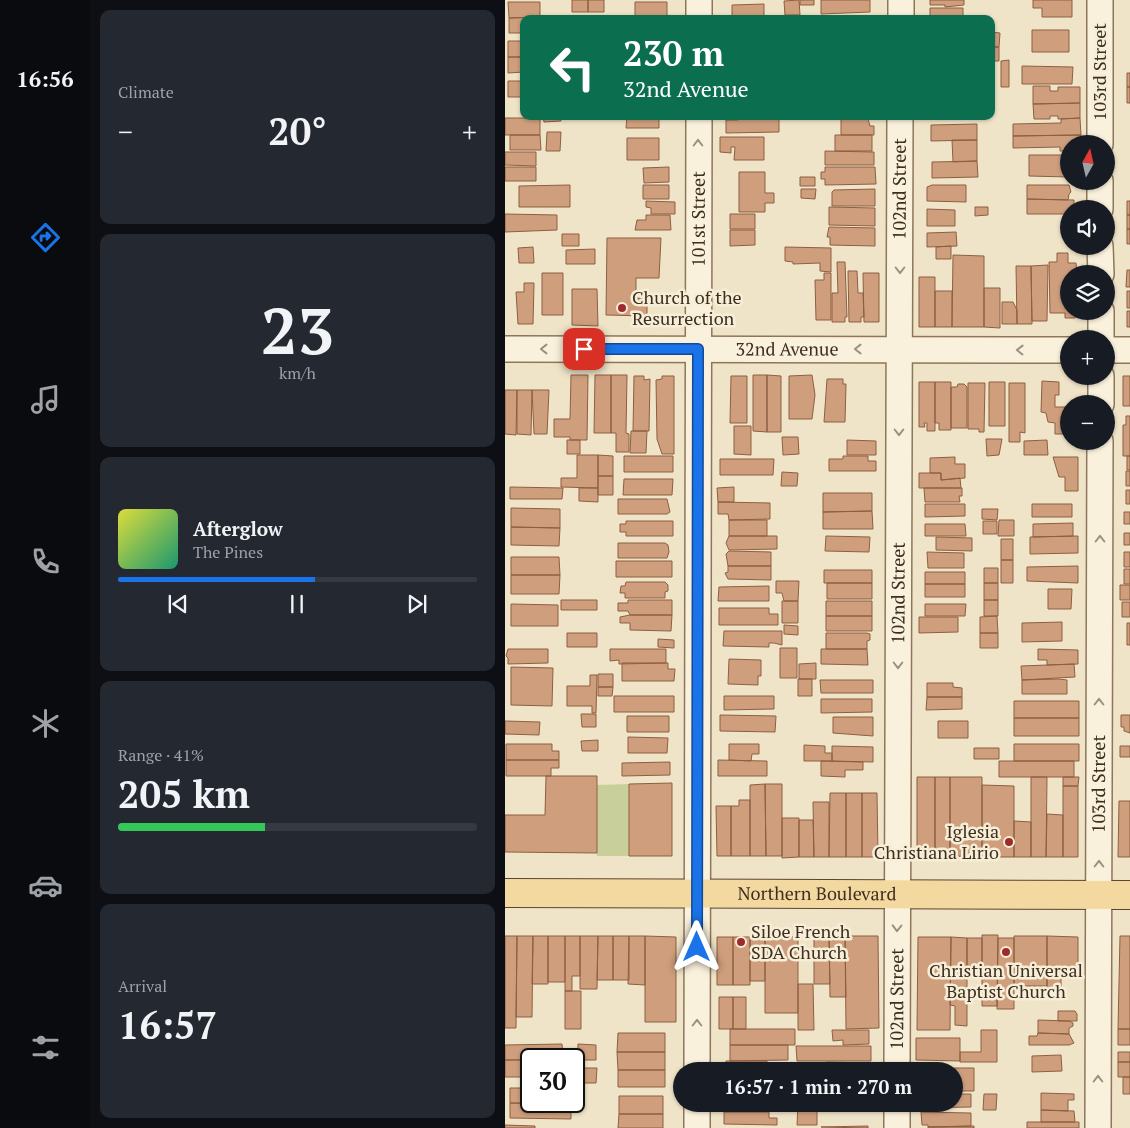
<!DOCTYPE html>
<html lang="en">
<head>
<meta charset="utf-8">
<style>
	:root { --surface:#171b24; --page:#242831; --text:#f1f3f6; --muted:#9ea1a6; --line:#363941; --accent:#1a73e8 }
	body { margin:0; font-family:"PT Serif",serif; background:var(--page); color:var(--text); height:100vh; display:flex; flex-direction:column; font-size:19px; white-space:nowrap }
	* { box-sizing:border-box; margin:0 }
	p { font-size:16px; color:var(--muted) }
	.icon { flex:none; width:28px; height:28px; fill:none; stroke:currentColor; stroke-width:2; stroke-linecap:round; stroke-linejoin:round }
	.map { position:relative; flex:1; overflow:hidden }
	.panel { display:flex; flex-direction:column; gap:10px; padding:10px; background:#0d0f14; width:415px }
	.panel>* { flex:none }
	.banner { position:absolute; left:15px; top:15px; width:475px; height:105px; border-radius:10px; box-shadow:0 1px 4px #0004; background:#0b6e4f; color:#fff; overflow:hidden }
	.needle { width:32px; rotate:8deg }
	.controls { position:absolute; left:555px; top:135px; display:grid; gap:10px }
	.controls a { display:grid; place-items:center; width:55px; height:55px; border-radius:50%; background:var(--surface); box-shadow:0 1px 4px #0004; font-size:25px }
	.speed { position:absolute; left:15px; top:1048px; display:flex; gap:10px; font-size:25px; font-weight:700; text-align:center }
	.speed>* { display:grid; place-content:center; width:65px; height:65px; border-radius:50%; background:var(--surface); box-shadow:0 1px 4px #0004; line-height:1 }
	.speed .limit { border:2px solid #111; border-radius:8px; background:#fff; color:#111 }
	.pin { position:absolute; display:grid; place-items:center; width:42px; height:42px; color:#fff; margin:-21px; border-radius:10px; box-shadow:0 2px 8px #0006 }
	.me { position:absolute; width:55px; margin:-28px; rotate:0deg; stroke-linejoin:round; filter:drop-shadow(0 0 4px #0008) }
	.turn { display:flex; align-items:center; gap:18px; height:105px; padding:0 20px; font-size:22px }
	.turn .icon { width:65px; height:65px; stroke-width:2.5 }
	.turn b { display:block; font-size:35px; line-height:42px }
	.big { font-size:38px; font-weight:700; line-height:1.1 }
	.panel .card { flex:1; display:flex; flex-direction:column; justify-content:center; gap:8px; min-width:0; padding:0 18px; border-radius:10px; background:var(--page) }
	.panel .dial { align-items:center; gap:0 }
	.dial b { font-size:65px; line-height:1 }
	.song { display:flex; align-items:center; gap:15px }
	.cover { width:60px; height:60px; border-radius:8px; background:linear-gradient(135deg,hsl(60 70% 55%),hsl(160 70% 35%)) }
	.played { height:5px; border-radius:2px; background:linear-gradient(90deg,var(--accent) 55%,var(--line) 55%) }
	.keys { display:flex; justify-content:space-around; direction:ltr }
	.heat { display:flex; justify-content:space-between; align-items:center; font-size:28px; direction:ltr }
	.charge { height:8px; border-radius:4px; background:linear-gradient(90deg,#34c759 41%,var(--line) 0) }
	.trip { position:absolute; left:168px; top:1062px; width:290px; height:50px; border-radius:25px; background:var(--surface); box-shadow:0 1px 4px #0004; font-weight:700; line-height:50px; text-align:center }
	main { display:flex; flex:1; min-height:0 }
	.tab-bar { display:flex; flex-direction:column; width:90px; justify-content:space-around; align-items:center; background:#090b0e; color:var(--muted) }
	.tab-bar .icon { width:35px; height:35px }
	.tab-bar .on { color:var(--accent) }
	.tab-bar b { font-size:22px; color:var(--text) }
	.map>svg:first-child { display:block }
	.green { fill:#c9cf9b }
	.building { fill:#cf9f7d; stroke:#8d5f41 }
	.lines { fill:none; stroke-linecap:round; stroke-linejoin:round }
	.minor-casing { stroke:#8d765c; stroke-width:28 }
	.major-casing { stroke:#5b4430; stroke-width:30 }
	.minor { stroke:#faf1dc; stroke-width:25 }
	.major { stroke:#f3d9a0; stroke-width:28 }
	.oneway { stroke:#9c907e }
	.route-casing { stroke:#114b97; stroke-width:12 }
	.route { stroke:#1a73e8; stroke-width:9 }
	.poi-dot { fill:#9e2a2b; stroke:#f7eed8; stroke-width:2 }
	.labels { text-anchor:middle; stroke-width:5; stroke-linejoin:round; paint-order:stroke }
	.street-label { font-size:18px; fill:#3d2e20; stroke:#f7eed8 }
	.poi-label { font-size:18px; fill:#3d2e20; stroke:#f7eed8; text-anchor:start }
</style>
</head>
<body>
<main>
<nav class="tab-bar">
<b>16:56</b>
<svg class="icon on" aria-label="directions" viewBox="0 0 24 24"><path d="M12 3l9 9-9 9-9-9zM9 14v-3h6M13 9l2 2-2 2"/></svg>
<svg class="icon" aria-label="music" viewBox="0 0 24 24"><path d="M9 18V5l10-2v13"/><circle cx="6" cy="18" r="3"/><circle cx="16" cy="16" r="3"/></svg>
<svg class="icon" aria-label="phone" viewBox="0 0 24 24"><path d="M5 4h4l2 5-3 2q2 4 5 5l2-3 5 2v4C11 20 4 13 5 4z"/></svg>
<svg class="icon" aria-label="climate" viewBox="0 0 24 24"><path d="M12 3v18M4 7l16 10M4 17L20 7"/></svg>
<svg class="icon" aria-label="car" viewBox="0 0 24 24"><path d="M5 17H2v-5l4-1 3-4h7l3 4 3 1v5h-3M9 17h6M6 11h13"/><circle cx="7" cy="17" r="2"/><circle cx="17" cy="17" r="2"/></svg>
<svg class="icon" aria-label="filters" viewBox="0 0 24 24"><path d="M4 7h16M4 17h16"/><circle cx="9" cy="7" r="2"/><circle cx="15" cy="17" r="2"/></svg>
</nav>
<section class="panel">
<div class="card"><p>Climate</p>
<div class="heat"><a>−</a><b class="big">20°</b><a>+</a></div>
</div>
<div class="card dial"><b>23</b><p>km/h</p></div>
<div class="card">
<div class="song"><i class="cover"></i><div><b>Afterglow</b><p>The Pines</p></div></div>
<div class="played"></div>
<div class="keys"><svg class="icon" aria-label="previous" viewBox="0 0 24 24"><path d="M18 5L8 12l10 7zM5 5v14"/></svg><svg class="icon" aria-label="pause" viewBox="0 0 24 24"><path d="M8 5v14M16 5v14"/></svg><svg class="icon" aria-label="next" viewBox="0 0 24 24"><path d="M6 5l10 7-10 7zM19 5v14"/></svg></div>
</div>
<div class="card"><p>Range · 41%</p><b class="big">205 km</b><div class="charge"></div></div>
<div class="card"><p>Arrival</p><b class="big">16:57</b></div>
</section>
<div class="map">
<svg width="625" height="1128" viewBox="0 0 625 1128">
	<rect width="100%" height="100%" fill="#f0e4c8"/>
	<path class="green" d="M124 784V856H92L91 785Z"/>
	<path class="building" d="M67 0H83V12H67Z
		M83 0H99V12H83Z
		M294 0 295 15H280L279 1Z
		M295 0H309V5H295Z
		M316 0H365V12L316 14Z
		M425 0H459V5L440 7V5H425Z
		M528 0H567V17H537V8H528Z
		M3 2H35V17L4 18Z
		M130 2H162V18H130Z
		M259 4V19H227V5Z
		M425 8H458V19H425Z
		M35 17 19 19V33H4V18Z
		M527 30H564V52H527Z
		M486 32 495 33 494 47H486Z
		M3 41H19V57H3Z
		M486 47H494V61H486Z
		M3 57H19V72L3 73Z
		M504 60V87H496V61Z
		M517 66 568 67 567 84H517Z
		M622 73H625V87H622Z
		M3 81H19V97H3Z
		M528 86H545V91H553V87H575V103L528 104Z
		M622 87H625V103H622Z
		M575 103V118L553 119V116H545V119H529L528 104Z
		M38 116H55L56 121 39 122Z
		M122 116H154V128H121Z
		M233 116 274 118V132L221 133V120H233Z
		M0 118H35V135H0Z
		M575 118 576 135 508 136V124L556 123V119Z
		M336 119H363L365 126H369V135H336Z
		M472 124V140L426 141V125Z
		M42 132H56L55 151H41Z
		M5 135H35L36 150H5Z
		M330 135H367V151H330Z
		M576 135V144H564V151H555V147L508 148V136Z
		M215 137H259V160H229L230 147H226V153L215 152Z
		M122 138H154V160H122Z
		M447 140H472V161L448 162Z
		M320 151 369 152V165H320Z
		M0 152H31V166L0 165Z
		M524 155H564V177L524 176Z
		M472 161 473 177 427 178V162Z
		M0 167H31V181H0Z
		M164 167V182L139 183 138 168Z
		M320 167H370L371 184 320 185V179H316V172H320Z
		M234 172H260V193H269V203H260V212H234Z
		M295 177H310V186H295Z
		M65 185V207H14V186Z
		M138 185H164V199H138Z
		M427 185H461V202L422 201V187Z
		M522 185H564L566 192 564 194 563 200 522 199Z
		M296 189H311L310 199 296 198Z
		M370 189V206H327V192L329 190Z
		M522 199 569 200V209H564V214H522Z
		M141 201 170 202V214H146V208L141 207Z
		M622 201H625V215H622Z
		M324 207 370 208V226L324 225Z
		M470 207H483V215L470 216Z
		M422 209 450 210V226H422Z
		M0 214 52 215V230L0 232Z
		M225 214H250V229H225Z
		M141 215H165L166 230H130L132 220H141Z
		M622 215H625V229H622Z
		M324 227 370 228V246L325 245V237H322Z
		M622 229H625V244H622Z
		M225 230H250V245L225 246Z
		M451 232 452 246 422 247V233Z
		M57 234H74V246H57Z
		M102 238H156L154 278H131V298L142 299V316L101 315Z
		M446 246V259H431V247Z
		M28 247 29 263H14L13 248Z
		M280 247 326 248V272L315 271V263L288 264V262L280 261Z
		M90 249V264H61V250Z
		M552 253H563V263H571L572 274H564V311H570V318H560V313H545L544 262H552Z
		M448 255 479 256V327H447Z
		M332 262H340L342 317H340V322H327V293H333Z
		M543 265 542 321H527L526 266Z
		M511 266H526L527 324H512Z
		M622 270H625V287H621Z
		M343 271H352L353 293H358L359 317H356V322H344Z
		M37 273H58V315H37Z
		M319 273H326V320H311L310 280H319Z
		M358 273H374V322H359Z
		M414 277H430V327H414Z
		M19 283H29L28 324H13L11 292H19Z
		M479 288H495V328L479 327Z
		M67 289H92L93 326 67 325Z
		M430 291H447V327H430Z
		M622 291H625V308H622Z
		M497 302H508L512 310V324H497Z
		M622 311H625V327H622Z
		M66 375H83L82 440H65V437H49V419H65Z
		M90 375H106V433H89Z
		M106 375H122L121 433 124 434V452H111V433H106Z
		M248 375H262V432L248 431Z
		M262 375 276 376V432H262Z
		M307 375 310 395 307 419H284V376Z
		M129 376H139V380L145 379 144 431H128Z
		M157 376H169V454H157L152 439 151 380 157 379Z
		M226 376H242V423H225Z
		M618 376H625V406H618Z
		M322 379H338V384H341L340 422H319Z
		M537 381 554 382V395H550V407H564V434H550V423L543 422 541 413 536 412Z
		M414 382H430V431H422V423H419L420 427H414Z
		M430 382H446V430H434V423H430Z
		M484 382H500V426H484Z
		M463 383H480L479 432H474V429H463Z
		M504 383H520V433L515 432V442H504Z
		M453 384H459L462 387V428H446V387H452Z
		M0 390H12L11 435 0 434Z
		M12 390H27L26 435 12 434Z
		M27 390H44L42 434H29Z
		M621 416H625V456H618V425H621Z
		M229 426H246V455L229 454Z
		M126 431H142L141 453H125Z
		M277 437H293L294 454 278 455Z
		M481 439H497L494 455 482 456Z
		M62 440H75V454H62Z
		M342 440 371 441V455H342Z
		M542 440 543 455H519V441Z
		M72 455H93V488L56 487V478H72Z
		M93 455 108 456V476H93Z
		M119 456H168V472H119Z
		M338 456H363V461H371V471H324V459H338Z
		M622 456H625V470H622Z
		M450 457V464H460V478L436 480V473H425V458Z
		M548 457H573V491H560V477H554Z
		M215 459H269L268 475H215Z
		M621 471H625V486H621Z
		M277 472 293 473 292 486H276Z
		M414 473H436V480L455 478 456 488H414Z
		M93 476H108V495H93Z
		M119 479H168L167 495H118Z
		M5 487 58 488 57 499H5Z
		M229 487V502H213L212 488Z
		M74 488H93V502L74 501Z
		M419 488H457V496H454L455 502H420Z
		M621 490H625V504H621Z
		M318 493H367V511L318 512Z
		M113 499H162L165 512 162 514H113Z
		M213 502 265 503V519L224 520 223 514H213Z
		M420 504H460V516L420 517Z
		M527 504H567V517H527Z
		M6 508 55 509V528L6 527Z
		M477 509H493L492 520 477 519Z
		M367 511 368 529H318V512Z
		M619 512H625V524H619Z
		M224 520H262V536H224Z
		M494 520H509V536H493Z
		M121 521H168V536H121V532H115V524H121Z
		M478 521H492V534H478Z
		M568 523V536L528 537V524Z
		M420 524H460L461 536H420Z
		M6 527 55 528 54 546 6 545Z
		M619 533H625V545H619Z
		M224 536H272V549L224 550 221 543Z
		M321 536 365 537 364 552 320 551Z
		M573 536V553L525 554V537Z
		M431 537 467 538V551L431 550Z
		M496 539H508V560H496Z
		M113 543H160L163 545 164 552 162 558H113Z
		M224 551 266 552V566H223L221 554Z
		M422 552 459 553V568H423Z
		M619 552H625V567H619Z
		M6 557H54L55 575H6Z
		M496 560H508V583H496Z
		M111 561H167V577H111Z
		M223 566H266V580L223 579 220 573 223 572Z
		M573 566V583L522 581V567Z
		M479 568H493V583H479Z
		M619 569H625V584H619Z
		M319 570H367V583H319Z
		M420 572H460V584H420Z
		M6 575H55L54 594H6Z
		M271 581H294L293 601H279L277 593H271Z
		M121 582H160L163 585V591L160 592V598H120V593H115L116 586H120Z
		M322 583H367V599H322Z
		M479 583H493V600H479Z
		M420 584H460V597H420Z
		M615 585H625V600H615Z
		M264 586V601H213L214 587Z
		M543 589H567L566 609H543Z
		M56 600H92V610H56Z
		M123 600H167V615H125L123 611H113V603H123Z
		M479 600H493V616H479Z
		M277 601H293V623H277Z
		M321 601H367V616H321Z
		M617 602H625V617H617Z
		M6 604 53 605V626H6Z
		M420 604H461L460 616H420Z
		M214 608H264V614H273V625H214Z
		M125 615H167L166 631 125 630V623H115V617Z
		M321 616H367V631H321Z
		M492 616 493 633H475V617Z
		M414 617H453V632L414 633Z
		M557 622V641L517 642V623Z
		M622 623H625V645H622Z
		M279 625 293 626V635L279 634Z
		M219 631H277V645L269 643H264V647L218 646Z
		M62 633H92V647H62Z
		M321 633H362L365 634V640L362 641V649H321Z
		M475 633H493V648H475Z
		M153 639 169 640V648L153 647Z
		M275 648H292V678H275Z
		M3 649H43V663L3 664V658L1 656Z
		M105 649H161V663L114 664V660L105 661Z
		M316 649H362L363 665 316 664Z
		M533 649 573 650V664L542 665V660H533Z
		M224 659 256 660V676H253V685L223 684Z
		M117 663H163V669H170L169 681H117Z
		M311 663V679H294V664Z
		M569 664 570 677 517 680 516 666Z
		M6 667 48 668 47 706 6 705Z
		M93 674H108V687H93Z
		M85 675H92L91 713H87V706H62V686H85Z
		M293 679H307V696H293Z
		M554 679 562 680V694H517V680Z
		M315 680H368V693H316Z
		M422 683H448V687L457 688V697H422Z
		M93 687H108L107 696H93Z
		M109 696H169V712H109Z
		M219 696H269V709L219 710Z
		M422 697H457V709L421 710Z
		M316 699H367V712L316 713Z
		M509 701H574V718H509Z
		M76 714H91V727H77Z
		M215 715 271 716 270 732 215 731Z
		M616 715H625V733L619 731V727H616Z
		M122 716H164V732H122Z
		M328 717H368V736L328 733Z
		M509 718H574V736H509Z
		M0 721 35 722 34 735 0 734Z
		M433 721H463V738H433Z
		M123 737 163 738 162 753H123Z
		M93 740V751H77L76 741Z
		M1 744H47V751H54V760H1Z
		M224 744H254V754H247L246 761 224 760Z
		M509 744H574V761H509Z
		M299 745 320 746V753H327V761H299Z
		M327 746 368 747V762L327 761Z
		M615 746H625V757H615Z
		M469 748H494V759H469Z
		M1 760H54V768H46V776H1Z
		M213 760 262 761V776H213Z
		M316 761 358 762V770H340V777L316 776Z
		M494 761H569V777H494Z
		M165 762V775L117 776V763Z
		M41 776H92V853L0 852V815H40Z
		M412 777H430V856H412Z
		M430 777H445V856H430Z
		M445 777H477V857L445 856Z
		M526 777H542L541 857H526Z
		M558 777H574L573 786H558Z
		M167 783V856H124V784Z
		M260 784 261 856H245V785Z
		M260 784H277V856H261Z
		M477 785 509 786V857H477Z
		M558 786H573V857H558Z
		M325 793H341V857H324Z
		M341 793H357V857H341Z
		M357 793H372L373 857H357Z
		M234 800H245V856H226V806H234Z
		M614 801H625V857H613Z
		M308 802H324V857H309Z
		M211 806H226V856H212Z
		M542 814 558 815V857H541Z
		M277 818H294V857L277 858Z
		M294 820H308L309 857H294Z
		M509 821 526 822V857H509Z
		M321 934 324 936 325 984H309V936Z
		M477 935H493L492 1006H477Z
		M0 936H12L11 1028H0Z
		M12 936H28L27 1017H11Z
		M28 936H43V984H27Z
		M43 936H60V982H43Z
		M60 936H75V976H67V991H60Z
		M75 936H93L92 989H75Z
		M93 936H108V980H92Z
		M108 936H124V980H108Z
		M124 936H140V985L123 984Z
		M140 936 171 937V1022H140Z
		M324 936H340L341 997H325Z
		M340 936H373L374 1028 341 1029Z
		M509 936H542V986H509Z
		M542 936 573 937V974H556V990H542Z
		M615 936H625V1029H613Z
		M212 937H228V985H212Z
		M228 937H245V985H228Z
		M245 937H260V981H245Z
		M260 937H293V1013H260Z
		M413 937H446L445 1030H412Z
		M446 937 462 938V1026L450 1025V1006L445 1005Z
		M462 938H477V975H462Z
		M493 938H509V1009H492Z
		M293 984H308L309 1030H293Z
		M60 991H76V1029H60Z
		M214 997H228V1029H214Z
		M228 997H241V1029H228Z
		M553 1011H570L572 1014V1021H553Z
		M533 1020 564 1021 568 1023V1026L564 1028V1034L533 1033Z
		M225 1029H290V1045H225Z
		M613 1029H625V1045H613Z
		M327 1030H364V1044L338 1045V1040L328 1041Z
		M476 1030H492V1062H455V1052H476Z
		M113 1033H160V1052H112Z
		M533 1033 564 1034 569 1043 564 1045H524V1036H532Z
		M411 1038H455V1061L411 1060Z
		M57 1044 58 1059 0 1060V1045Z
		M73 1044 91 1045V1060H73Z
		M225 1045H283V1060L225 1061Z
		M291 1046H366V1061H292Z
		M112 1052H160V1070H113Z
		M613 1052H625V1062H613Z
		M556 1055 557 1071 527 1072V1056Z
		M0 1060H26V1077H0Z
		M221 1061H262V1071H221Z
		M321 1062 366 1063V1071L321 1070Z
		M613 1062H625V1077H613Z
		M293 1063H304V1071H292Z
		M76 1068H92L91 1083H75Z
		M414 1068H469V1091H449V1071H414Z
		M113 1070H160V1087H113Z
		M618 1077H625V1094H618Z
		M5 1088H26V1101H66V1104L5 1103Z
		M536 1093 569 1094V1100H563V1111L536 1110Z
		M449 1094H466V1107L415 1108V1104H449Z
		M479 1094H492L491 1110H478Z
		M114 1096H158V1114H114Z
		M5 1103 66 1104V1119L5 1118Z
		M219 1104H275V1106L219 1107Z
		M293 1104H312V1125H292Z
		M536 1110 569 1111 570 1122H536Z
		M219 1112H264V1118H272V1125L219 1124Z
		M416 1112 466 1113V1126L423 1127V1125H417Z
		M114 1114H158V1128H113Z
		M522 1122H574V1128H522Z
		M0 1125 30 1126V1128H0Z
		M363 1126V1128L316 1127Z
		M469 1126V1128H423V1127Z"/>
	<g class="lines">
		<defs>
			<g id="minor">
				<path d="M595 0V144"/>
				<path d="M194 19V0"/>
				<path d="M396 19V0"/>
				<path d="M595 181V209"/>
				<path d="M595 246 596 274"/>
				<path d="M596 311V339"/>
				<path id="s1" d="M0 349 564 350"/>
				<path d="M601 350H625"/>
				<path d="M596 404V376"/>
				<path id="s2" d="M192 1071 194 116"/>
				<path id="s3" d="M392 1071 395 116"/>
				<path d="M192 1128V1104"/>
				<path d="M392 1128V1104"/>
				<path id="s4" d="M593 1128 595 441"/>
			</g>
			<g id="major">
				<path id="s5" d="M0 893 625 895"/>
			</g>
		</defs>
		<use href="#minor" class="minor-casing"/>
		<use href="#major" class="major-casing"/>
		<use href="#minor" class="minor"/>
		<use href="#major" class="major"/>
	</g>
	<defs><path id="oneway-chevron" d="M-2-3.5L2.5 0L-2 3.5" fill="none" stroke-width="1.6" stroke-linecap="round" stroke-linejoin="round" transform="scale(1.25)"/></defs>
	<g class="oneway">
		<use href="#oneway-chevron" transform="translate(193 143) rotate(-90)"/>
		<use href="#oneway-chevron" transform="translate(395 270) rotate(90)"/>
		<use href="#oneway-chevron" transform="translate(39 349) rotate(-180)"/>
		<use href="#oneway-chevron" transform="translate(353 349) rotate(180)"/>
		<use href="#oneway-chevron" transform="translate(515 350) rotate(-179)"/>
		<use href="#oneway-chevron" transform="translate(394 432) rotate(90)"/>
		<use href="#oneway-chevron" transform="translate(595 539) rotate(-90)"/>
		<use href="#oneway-chevron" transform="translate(393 665) rotate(90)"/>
		<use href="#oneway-chevron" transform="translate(594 702) rotate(-90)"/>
		<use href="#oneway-chevron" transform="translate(594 864) rotate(-90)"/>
		<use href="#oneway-chevron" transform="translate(392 928) rotate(91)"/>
		<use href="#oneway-chevron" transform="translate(192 1023) rotate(-90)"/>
		<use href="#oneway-chevron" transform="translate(593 1079) rotate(-90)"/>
	</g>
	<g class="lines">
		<defs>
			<path id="route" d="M79 349H193L192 947"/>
		</defs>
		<use href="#route" class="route-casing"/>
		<use href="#route" class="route"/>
	</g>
	<g class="poi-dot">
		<circle cx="117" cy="308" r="5"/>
		<circle cx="504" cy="842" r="5"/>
		<circle cx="236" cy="942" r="5"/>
		<circle cx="501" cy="952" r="5"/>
	</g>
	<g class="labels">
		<g class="street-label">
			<text transform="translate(595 72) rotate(-90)" y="6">103rd Street</text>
			<text dy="6" stroke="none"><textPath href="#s3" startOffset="882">102nd Street</textPath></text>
			<text dy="6" stroke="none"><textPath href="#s2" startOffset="852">101st Street</textPath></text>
			<text dy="6" stroke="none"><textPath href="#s1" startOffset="282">32nd Avenue</textPath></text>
			<text dy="6" stroke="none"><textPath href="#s3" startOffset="478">102nd Street</textPath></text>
			<text dy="6" stroke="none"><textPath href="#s4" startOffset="344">103rd Street</textPath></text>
			<text dy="6" stroke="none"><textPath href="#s5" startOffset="312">Northern Boulevard</textPath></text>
			<text dy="6" stroke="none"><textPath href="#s3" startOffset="72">102nd Street</textPath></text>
		</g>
		<g class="poi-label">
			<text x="127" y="304">Church of the<tspan x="127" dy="21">Resurrection</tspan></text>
			<text x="494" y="838" text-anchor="end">Iglesia<tspan x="494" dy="21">Christiana Lirio</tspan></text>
			<text x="246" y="938">Siloe French<tspan x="246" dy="21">SDA Church</tspan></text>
			<text x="501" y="977" text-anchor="middle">Christian Universal<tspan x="501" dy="21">Baptist Church</tspan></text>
		</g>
	</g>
</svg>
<div class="controls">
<a><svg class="needle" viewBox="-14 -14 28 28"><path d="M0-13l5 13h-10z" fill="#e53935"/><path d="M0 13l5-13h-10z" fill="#9ea1a6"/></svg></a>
<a><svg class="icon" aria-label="sound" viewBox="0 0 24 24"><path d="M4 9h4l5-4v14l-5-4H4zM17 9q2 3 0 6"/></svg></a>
<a><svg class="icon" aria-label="layers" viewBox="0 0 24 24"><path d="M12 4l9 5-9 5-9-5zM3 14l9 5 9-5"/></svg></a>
<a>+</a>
<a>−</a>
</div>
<div class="speed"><div class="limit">30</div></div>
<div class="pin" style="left:79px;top:349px;background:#d93025"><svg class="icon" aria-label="arrive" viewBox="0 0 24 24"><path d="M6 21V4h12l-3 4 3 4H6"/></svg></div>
<svg class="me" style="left:192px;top:947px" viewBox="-20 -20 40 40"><path d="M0-17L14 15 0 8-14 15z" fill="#1a73e8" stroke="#fff" stroke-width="4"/></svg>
<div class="trip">16:57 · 1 min · 270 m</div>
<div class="banner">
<div class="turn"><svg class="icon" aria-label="left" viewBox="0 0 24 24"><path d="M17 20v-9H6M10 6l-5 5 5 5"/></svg><div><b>230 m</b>32nd Avenue</div></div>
</div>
</div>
</main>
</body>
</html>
